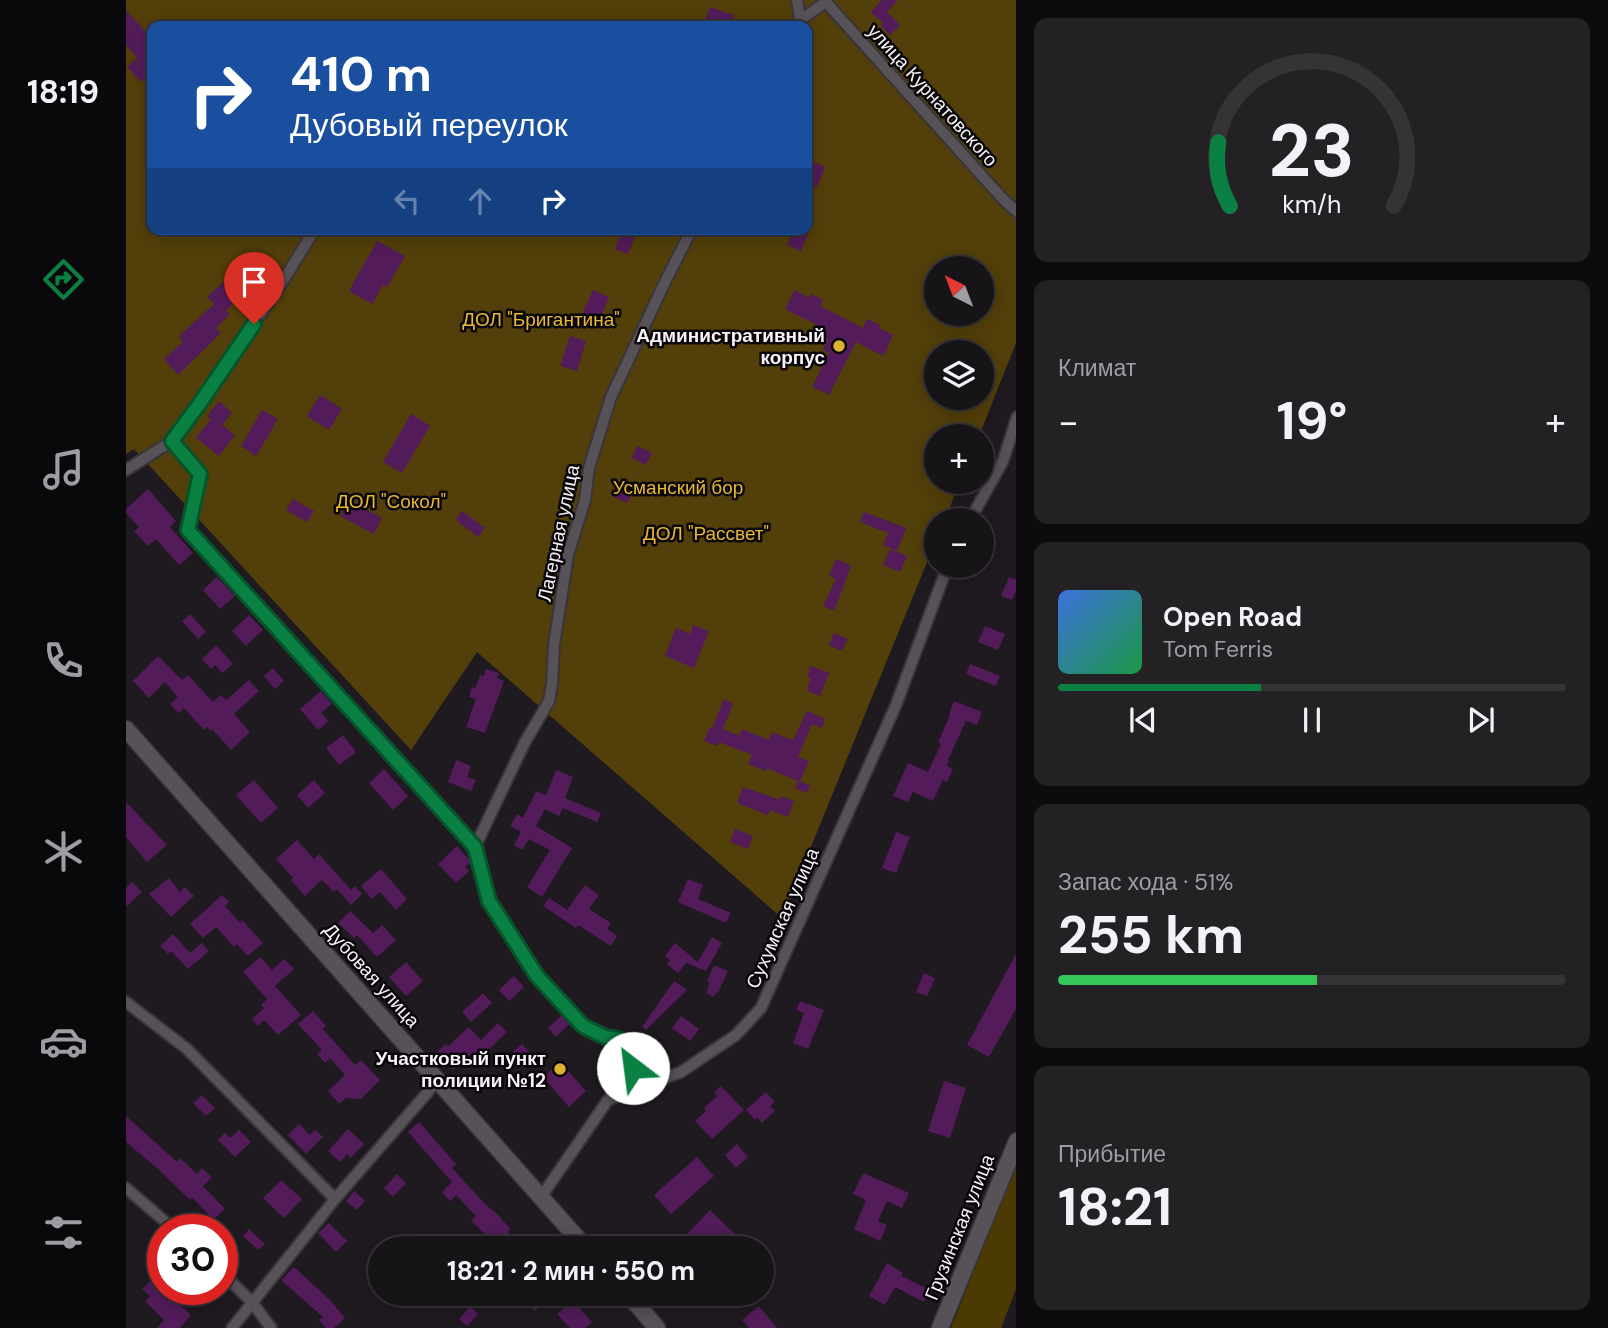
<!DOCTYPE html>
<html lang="ru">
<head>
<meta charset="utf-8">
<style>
	:root { --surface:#171418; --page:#242125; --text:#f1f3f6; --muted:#9e9ea2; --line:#363337; --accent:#0b8043 }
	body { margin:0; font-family:"DM Sans",sans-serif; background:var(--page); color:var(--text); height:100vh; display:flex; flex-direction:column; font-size:26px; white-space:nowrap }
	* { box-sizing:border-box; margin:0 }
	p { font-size:23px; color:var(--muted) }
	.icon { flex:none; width:38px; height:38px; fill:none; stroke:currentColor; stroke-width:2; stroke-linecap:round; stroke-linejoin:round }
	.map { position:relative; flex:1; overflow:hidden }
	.drawer { display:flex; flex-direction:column; gap:18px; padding:18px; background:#0d0b0d; width:592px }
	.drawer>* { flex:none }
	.top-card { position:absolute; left:21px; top:21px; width:665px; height:214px; border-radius:14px; box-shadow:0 4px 18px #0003,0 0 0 2px var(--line); background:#1a4fa0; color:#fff; overflow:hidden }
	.needle { width:46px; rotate:318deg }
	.controls { position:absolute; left:798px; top:256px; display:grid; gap:14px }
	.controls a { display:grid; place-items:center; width:70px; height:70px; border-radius:50%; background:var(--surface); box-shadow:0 4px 18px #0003,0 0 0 2px var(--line); font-size:35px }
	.speed { position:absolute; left:21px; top:1214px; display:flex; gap:14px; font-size:35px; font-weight:700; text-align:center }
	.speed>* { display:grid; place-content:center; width:91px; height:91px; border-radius:50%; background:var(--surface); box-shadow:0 4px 18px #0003,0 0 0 2px var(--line); line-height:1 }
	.speed .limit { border:10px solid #d22; background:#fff; color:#111 }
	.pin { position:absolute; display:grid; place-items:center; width:60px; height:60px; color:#fff; margin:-72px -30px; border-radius:50% 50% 50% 0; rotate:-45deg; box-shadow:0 0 7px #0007 }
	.pin .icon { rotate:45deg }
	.me { position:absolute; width:77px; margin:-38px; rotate:330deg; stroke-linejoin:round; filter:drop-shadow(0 0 5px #0008) }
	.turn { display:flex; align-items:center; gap:24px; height:147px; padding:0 28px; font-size:32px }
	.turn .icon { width:91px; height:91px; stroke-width:2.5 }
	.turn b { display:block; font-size:49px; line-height:60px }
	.lanes { display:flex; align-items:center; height:66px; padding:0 28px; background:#0003; justify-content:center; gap:35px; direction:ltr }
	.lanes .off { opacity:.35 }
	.big { font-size:52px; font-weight:700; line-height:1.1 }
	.drawer .tile { flex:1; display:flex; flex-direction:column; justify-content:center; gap:10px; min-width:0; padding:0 24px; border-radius:14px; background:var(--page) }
	.drawer .dial { align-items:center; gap:0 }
	.dial svg { height:182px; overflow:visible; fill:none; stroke:var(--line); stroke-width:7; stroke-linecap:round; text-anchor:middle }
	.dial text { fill:var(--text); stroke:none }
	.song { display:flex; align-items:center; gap:21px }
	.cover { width:84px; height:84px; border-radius:10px; background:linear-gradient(135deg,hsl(220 70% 55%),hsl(140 70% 35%)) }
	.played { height:7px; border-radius:4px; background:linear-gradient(90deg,var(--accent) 40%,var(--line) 40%) }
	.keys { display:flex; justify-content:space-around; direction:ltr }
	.heat { display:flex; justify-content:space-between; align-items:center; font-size:38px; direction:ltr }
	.charge { height:10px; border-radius:5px; background:linear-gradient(90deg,#34c759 51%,var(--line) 0) }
	.trip { position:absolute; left:242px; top:1236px; width:406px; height:70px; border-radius:35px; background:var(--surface); box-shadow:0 4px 18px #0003,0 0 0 2px var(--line); font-weight:700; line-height:70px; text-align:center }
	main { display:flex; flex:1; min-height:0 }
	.menu { display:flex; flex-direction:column; width:126px; justify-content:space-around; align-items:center; background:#09080a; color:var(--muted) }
	.menu .icon { width:49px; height:49px }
	.menu .on { color:var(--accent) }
	.menu b { font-size:32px; color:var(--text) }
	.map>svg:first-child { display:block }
	.green { fill:#4c3a05 }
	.forest { fill:#523f0a; fill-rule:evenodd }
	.building { fill:#531b5a }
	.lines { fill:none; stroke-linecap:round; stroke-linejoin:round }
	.street-casing { stroke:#39353a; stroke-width:14 }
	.secondary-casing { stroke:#39353a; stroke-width:19 }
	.street { stroke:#575158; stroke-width:10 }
	.secondary { stroke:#575158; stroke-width:16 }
	.route-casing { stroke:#07532c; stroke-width:18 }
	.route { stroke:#0b8043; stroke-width:12 }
	.poi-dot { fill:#deb133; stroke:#080608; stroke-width:2.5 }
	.labels { text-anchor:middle; stroke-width:5; stroke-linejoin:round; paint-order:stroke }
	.street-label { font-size:19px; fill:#f7f3f8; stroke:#080608 }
	.park-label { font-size:19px; fill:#e8b934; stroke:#080608 }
	.poi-label { font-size:19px; font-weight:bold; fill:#f7f3f8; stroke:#080608; text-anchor:end }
</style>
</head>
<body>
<main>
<nav class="menu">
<b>18:19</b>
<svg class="icon on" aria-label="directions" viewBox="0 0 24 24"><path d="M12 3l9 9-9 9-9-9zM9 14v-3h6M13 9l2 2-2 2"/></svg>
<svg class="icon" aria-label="music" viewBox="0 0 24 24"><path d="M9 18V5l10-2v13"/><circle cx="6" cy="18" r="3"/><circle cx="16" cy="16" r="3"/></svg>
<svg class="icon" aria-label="phone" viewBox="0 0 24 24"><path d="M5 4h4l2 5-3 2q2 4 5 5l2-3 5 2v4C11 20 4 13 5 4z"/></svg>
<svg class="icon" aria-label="climate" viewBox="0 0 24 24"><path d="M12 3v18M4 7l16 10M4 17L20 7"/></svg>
<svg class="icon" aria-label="car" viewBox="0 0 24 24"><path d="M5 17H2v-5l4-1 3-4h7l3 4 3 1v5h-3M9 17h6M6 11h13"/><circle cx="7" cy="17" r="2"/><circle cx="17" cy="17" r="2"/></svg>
<svg class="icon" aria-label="filters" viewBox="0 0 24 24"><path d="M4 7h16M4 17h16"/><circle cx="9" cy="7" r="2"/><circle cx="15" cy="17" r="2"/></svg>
</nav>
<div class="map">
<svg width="891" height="1328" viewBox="0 0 891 1328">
	<rect width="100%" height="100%" fill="#1f1a20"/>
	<path class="green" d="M890 1166V1289L875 1328H825Z"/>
	<path class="forest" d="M0 0H890V343L853 436H810V481H834L819 520H810V540L656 918 351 652 285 750 8 449 0 454ZM26 26H681V229H26ZM810 268H856V313H810ZM810 352H856V397H810Z"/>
	<path class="building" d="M756 0H772L761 12 774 25 764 35 755 26 757 23 745 12Z
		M584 7 608 15 604 26H577Z
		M0 10 26 39V71L15 82 1 67 11 58 0 45Z
		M684 160 699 167 691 187 681 183V168Z
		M497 229H512L502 254 489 249Z
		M668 229H684L675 251 661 245Z
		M251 241 279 256 261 287 257 285 246 304 223 291Z
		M136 254 143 261 141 265 144 268 100 310 104 314 90 328 95 333 52 375 38 359 57 342 53 336 88 304 81 297 112 269 115 274Z
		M467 290 483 297 471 327 454 320Z
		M669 290 683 298 685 294 697 300 694 306 737 328 741 319 754 325 753 328 767 335 757 356 730 342 703 395 686 387 703 353 697 350 702 339 688 331 691 325 659 309Z
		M444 336 460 341 451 371 434 366Z
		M194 395 216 409 203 430 181 416Z
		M93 401 106 413 96 425 109 435 93 456 70 438 85 419 81 416Z
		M136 410 152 419 130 456 115 446Z
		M285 414 304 426 276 473 257 462Z
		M511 446 526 453 520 465 506 458Z
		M492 484 507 491 501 503 486 496Z
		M22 489 50 521 44 527 67 553 53 565 30 539 22 546 8 531 13 527 0 513V509Z
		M167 499 188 511 181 522 160 510Z
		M223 500 256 518 248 534 214 516Z
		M336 511 359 528 352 537 330 520Z
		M738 512 780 528 771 551 757 545 762 533 734 522Z
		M764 549 781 556 774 572 757 565Z
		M710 559 725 566 708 611 697 606 710 579 703 576Z
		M91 577 109 596 94 609 77 590Z
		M883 577 891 580V589L886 600 875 596Z
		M64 614 80 632 72 639 56 621Z
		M123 615 137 630 120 646 106 631Z
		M567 625 583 631 568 668 539 656 550 628 564 634Z
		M859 626 879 634 872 650 852 642Z
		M708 633 722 639 716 651 703 645Z
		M90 645 107 664 96 673 89 665 85 669 76 659Z
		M32 656 56 680 62 675 87 702 95 695 100 700 123 680 133 691 108 714 124 732 105 750 86 729 85 731 81 727 78 730 58 708 53 713 44 704 52 697 39 682 23 698 7 681Z
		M844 664 874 676 870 686 840 674Z
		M685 666 703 673 694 696 681 691 685 678 681 677Z
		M147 668 158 681 149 689 138 676Z
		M360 669 373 673 371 678 378 681 359 733 340 727 350 699 343 697 346 687 349 689 354 675 358 676Z
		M195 691 206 704 195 713 203 721 192 730 174 709Z
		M598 699 607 704 597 729 613 736 616 729 643 740 646 732 667 740 681 711 699 719 696 728 686 724 672 757 683 761 674 781 684 785 681 793 669 788 672 781 641 768 639 771 622 764 626 755 593 742 591 746 578 741 584 727 586 728Z
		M828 701 856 712 851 725 840 721 822 760 823 761 821 766 827 769 821 782 817 780 807 801 787 792 782 802 767 796 782 763 802 772 815 744 812 742 824 715 823 714Z
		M217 735 230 752 213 765 200 748Z
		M330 760 345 766 341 777 350 780 345 791 322 782Z
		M258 769 282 796 267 810 243 783Z
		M430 770 447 777 439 798 475 813 471 822 437 808 433 816 419 809 410 826 446 848 416 897 401 887 424 850 403 839 396 850 388 845 395 832 384 826 391 814 397 818 410 791 420 795Z
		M128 780 152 808 135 823 110 795Z
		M188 780 199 793 182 808 171 795Z
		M617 787 654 800 655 796 668 801 662 817 644 810 642 815 611 803Z
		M0 802 41 845 21 862 0 837Z
		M609 829 627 836 622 849 604 842Z
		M770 832 784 837 770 873 756 868Z
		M171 840 188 859 193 854 225 890 229 886 236 894 225 905 211 889 208 892 196 880 179 896 165 880 167 878 150 859Z
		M331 846 345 862 339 867 343 871 330 883 312 864Z
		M255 869 281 899 270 910 254 892 246 899 235 886Z
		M43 878 54 892 59 887 68 896 45 917 23 894Z
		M562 879 577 885 572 899 605 913 600 923 552 902Z
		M6 882 16 892 0 907V888Z
		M459 885 473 895 463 909 485 923 481 929 491 936 485 946 452 925 450 928 417 906 423 898 441 910Z
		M96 895 103 902 99 906 114 923 116 920 137 943 122 956 111 944 108 947 90 927 77 938 64 924Z
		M224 911 247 933 256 925 270 940 251 957 231 935 228 938 212 923Z
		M47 934 64 953 76 943 83 951 62 969 45 951 42 954 34 946Z
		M586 937 596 943 580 971 560 963 552 973 541 964 544 960 539 956 549 943 572 962Z
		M891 952V1007L863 1057 841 1045Z
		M134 957 146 970 158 959 168 969 149 986 175 1015 152 1035 138 1020 132 1026 126 1019 138 1008 135 1005 141 999 117 972Z
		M280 962 297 981 280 996 263 977Z
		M588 965 602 971 592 993 590 992 588 997 580 993 584 982 581 981Z
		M798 973 809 978 801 996 790 992Z
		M388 976 398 987 383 1001 373 990Z
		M548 981 561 990 520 1030 516 1027Z
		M357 993 366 1003 345 1022 336 1012Z
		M674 1001 698 1010 682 1049 667 1043 678 1013 670 1010Z
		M187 1011 200 1026 197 1029 229 1065 235 1060 254 1080 235 1099 220 1098 213 1104 202 1091 219 1075 204 1058 199 1063 191 1054 196 1050 172 1024Z
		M436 1015 444 1023 430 1037 422 1028Z
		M555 1016 573 1029 564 1041 546 1028Z
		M372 1023 381 1032 351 1061 345 1054 327 1070 311 1052 320 1044 322 1046 343 1027 355 1040Z
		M396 1044 409 1058 396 1069 383 1055Z
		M434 1062 460 1091 443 1107 417 1077Z
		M818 1081 840 1088 824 1138 802 1131Z
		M595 1086 618 1110 586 1139 569 1121 580 1111 578 1108 591 1096 588 1093Z
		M640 1092 649 1102 644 1106 649 1111 636 1123 631 1117 629 1120 620 1110Z
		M76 1095 89 1108 80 1116 67 1103Z
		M0 1116 51 1162 54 1158 71 1174 76 1168 86 1177 77 1186 99 1209 87 1220 66 1197 64 1200 31 1168 0 1142Z
		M293 1122 330 1164 326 1168 360 1205 376 1218 375 1219 385 1229 382 1232 396 1248H384L379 1242 374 1247 361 1233 360 1235 345 1221 350 1216 330 1195 324 1201 316 1192 326 1182 282 1132Z
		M173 1124 184 1135 189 1130 197 1137 180 1154 162 1135Z
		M222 1129 238 1144 225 1158 221 1154 214 1162 202 1151Z
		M113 1130 125 1142 109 1157 92 1140 99 1133 104 1138Z
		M611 1144 622 1157 610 1168 599 1155Z
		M571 1157 588 1176 545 1214 528 1195Z
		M737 1173 783 1193 776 1208 761 1201 752 1221 761 1225 754 1241 728 1229 740 1200 727 1194Z
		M271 1174 280 1183 267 1197 258 1188Z
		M155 1180 176 1199 158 1218 137 1198Z
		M228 1191 239 1201 231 1210 220 1201Z
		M584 1210 614 1239 606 1248H575L561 1234Z
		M203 1223 221 1241 210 1252 192 1233Z
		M123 1229 139 1244 132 1250 117 1236Z
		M761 1263 777 1273 775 1276 804 1290 798 1302 769 1287 759 1305 743 1296Z
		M168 1267 204 1300 219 1318 208 1328H200L193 1320 197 1317 155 1280Z
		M37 1279V1290H45L56 1301 53 1304 65 1315 54 1328H31L38 1320 19 1301 24 1296 16 1289 26 1280 31 1285Z
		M393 1293H418L423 1298 409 1311Z
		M447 1301 466 1322 459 1328H444L431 1314Z
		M633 1306 651 1328H623L616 1320Z
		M344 1307 352 1314 341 1326 333 1319Z"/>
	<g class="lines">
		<defs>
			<path id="street" d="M671 0 674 20
				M698 0 876 198 891 212
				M671 26 674 20 700 2 701 0
				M46 441 74 474 62 530 349 847 363 901 411 976 457 1026 479 1036 493 1039C497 1045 504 1052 506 1058 512 1074 491 1090 482 1100
				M0 470 46 441 74 403 155 284 189 229
				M844 520 877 461 891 417
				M349 847 398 744 423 701 426 684 428 645 442 555 459 500 463 468 485 397 539 282 566 229
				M0 1002 61 1049 209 1199
				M0 1188 49 1230
				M415 1197 482 1100 555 1072 610 1035 635 1008 770 705 822 565
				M96 1273 126 1302 145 1328
				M106 1328 209 1199 301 1093 311 1079"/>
			<path id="secondary" d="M0 729 460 1248
				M501 1293 531 1328
				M814 1328 891 1141"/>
		</defs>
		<use href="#street" class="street-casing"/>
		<use href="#secondary" class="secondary-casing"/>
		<use href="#street" class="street"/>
		<use href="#secondary" class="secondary"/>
	</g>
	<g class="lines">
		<defs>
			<path id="route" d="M128 324 74 403 46 441 74 474 62 530 349 847 363 901 411 976 457 1026 479 1037 493 1039 506 1058 507 1068"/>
		</defs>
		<use href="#route" class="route-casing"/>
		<use href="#route" class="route"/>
	</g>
	<g class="poi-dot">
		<circle cx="713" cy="346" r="7"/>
		<circle cx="434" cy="1069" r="7"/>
	</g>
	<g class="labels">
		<g class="street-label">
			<text transform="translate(807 95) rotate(48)" y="7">улица Курнатовского</text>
			<text transform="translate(432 533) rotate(-78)" y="7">Лагерная улица</text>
			<text transform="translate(656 918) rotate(-66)" y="7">Сухумская улица</text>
			<text transform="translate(246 975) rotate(48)" y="7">Дубовая улица</text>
			<text transform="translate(833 1227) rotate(-68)" y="7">Грузинская улица</text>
		</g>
		<g class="park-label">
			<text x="415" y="326">ДОЛ "Бригантина"</text>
			<text x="552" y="494">Усманский бор</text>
			<text x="265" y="508">ДОЛ "Сокол"</text>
			<text x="580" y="540">ДОЛ "Рассвет"</text>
		</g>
		<g class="poi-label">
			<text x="699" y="342">Административный<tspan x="699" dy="22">корпус</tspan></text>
			<text x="420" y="1065">Участковый пункт<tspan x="420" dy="22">полиции №12</tspan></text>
		</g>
	</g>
</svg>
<div class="controls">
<a><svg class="needle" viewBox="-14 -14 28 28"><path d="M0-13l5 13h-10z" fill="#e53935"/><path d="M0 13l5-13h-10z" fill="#9e9ea2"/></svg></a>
<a><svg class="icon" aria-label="layers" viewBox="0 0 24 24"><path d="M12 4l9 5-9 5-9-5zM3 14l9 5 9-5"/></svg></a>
<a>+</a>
<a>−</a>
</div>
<div class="speed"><div class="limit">30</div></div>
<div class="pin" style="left:128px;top:324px;background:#d93025"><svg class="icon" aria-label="arrive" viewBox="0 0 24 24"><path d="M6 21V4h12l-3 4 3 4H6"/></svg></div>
<svg class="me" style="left:507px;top:1068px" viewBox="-20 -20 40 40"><circle r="19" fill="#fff"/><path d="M0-13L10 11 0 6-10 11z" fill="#0b8043"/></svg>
<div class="trip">18:21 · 2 мин · 550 m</div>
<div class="top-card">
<div class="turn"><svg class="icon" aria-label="right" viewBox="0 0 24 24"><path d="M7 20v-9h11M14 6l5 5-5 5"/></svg><div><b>410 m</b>Дубовый переулок</div></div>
<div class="lanes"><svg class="icon off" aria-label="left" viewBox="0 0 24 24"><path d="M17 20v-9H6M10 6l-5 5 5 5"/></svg><svg class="icon off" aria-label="ahead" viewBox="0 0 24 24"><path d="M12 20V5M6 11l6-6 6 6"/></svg><svg class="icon" aria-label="right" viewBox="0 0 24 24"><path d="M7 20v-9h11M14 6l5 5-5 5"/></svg></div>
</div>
</div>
<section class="drawer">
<div class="tile dial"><svg viewBox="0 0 100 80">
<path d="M14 69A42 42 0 1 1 86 69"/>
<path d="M14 69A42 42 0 0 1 9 41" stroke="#0b8043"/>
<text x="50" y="56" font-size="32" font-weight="700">23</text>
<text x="50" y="72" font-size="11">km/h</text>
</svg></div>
<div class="tile"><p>Климат</p>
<div class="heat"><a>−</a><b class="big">19°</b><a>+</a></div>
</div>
<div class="tile">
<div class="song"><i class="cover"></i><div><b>Open Road</b><p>Tom Ferris</p></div></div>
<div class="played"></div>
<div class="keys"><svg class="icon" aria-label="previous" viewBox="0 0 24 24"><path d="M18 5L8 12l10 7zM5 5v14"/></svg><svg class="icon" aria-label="pause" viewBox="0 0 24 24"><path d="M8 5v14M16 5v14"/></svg><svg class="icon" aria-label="next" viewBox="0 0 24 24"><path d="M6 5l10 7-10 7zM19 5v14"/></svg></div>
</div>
<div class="tile"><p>Запас хода · 51%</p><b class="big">255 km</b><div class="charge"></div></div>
<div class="tile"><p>Прибытие</p><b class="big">18:21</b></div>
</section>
</main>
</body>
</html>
